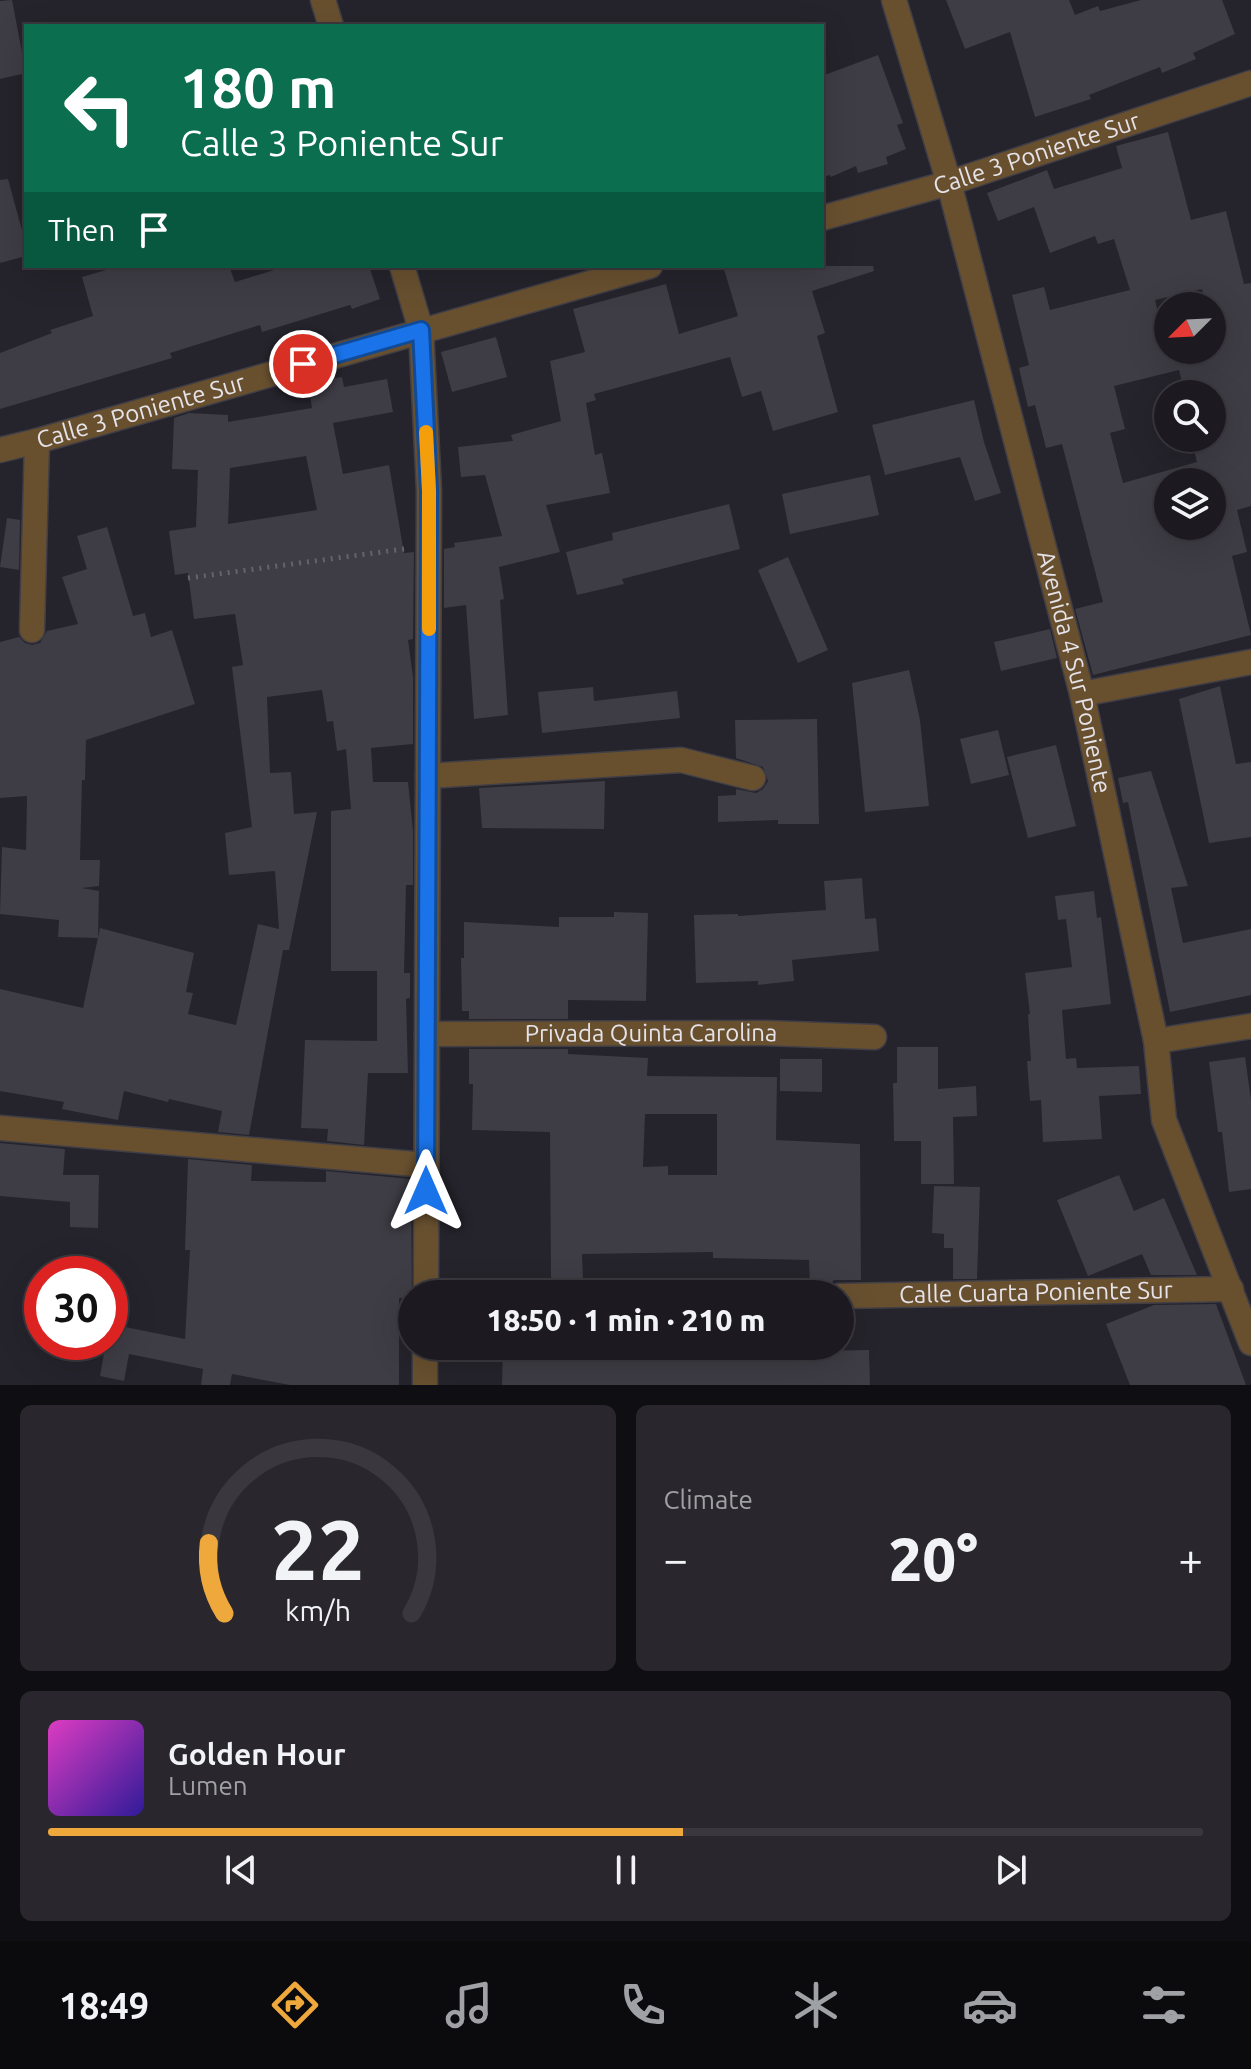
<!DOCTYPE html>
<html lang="en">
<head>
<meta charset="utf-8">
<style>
	:root { --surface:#1c1a20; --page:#29272d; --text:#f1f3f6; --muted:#a0a1a5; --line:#3a383e; --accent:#eea83c }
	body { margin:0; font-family:Ubuntu,sans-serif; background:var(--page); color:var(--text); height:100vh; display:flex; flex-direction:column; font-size:30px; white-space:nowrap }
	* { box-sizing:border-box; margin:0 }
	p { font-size:26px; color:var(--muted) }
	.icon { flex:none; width:44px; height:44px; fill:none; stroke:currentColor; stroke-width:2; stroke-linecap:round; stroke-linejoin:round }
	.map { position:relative; height:1385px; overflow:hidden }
	.sheet { display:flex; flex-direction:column; gap:20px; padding:20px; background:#0f0e12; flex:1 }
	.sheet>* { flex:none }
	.banner { position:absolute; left:24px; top:24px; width:800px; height:244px; border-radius:0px; box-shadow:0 8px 32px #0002,0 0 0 2px var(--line); background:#0b6e4f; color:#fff; overflow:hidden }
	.needle { width:52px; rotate:246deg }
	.fabs { position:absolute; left:1154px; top:292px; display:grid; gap:16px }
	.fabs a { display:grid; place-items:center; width:72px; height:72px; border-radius:50%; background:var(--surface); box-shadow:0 8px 32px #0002,0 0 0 2px var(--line); font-size:40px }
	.speed { position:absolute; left:24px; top:1256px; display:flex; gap:16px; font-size:40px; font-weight:700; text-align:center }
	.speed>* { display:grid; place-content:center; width:104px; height:104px; border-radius:50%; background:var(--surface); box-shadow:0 8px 32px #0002,0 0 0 2px var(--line); line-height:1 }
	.speed .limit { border:12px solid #d22; background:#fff; color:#111 }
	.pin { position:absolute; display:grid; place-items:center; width:68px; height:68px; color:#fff; margin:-34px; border:4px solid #fff; border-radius:50%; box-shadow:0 2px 8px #0007 }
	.me { position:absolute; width:88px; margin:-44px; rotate:0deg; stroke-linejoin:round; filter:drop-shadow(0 0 6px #0008) }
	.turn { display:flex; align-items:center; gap:28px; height:168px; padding:0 24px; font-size:36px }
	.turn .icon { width:104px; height:104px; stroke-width:2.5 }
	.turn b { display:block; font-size:56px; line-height:68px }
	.then { display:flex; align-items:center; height:76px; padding:0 24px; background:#0003; gap:16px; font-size:30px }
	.big { font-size:60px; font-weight:800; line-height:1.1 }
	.sheet .widget { flex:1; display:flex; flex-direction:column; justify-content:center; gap:12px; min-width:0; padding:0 28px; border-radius:12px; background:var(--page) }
	.sheet .dial { align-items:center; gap:0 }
	.dial svg { height:208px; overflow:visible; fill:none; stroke:var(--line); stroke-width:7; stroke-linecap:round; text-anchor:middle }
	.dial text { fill:var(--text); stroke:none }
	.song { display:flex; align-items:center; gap:24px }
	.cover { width:96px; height:96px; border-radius:12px; background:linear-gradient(135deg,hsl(310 70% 55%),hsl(250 70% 35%)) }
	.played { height:8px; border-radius:4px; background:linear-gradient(90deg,var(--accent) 55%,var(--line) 55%) }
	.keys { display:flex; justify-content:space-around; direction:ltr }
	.heat { display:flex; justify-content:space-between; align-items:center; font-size:44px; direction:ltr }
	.sheet .tiles { flex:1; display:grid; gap:20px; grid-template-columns:1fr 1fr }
	.widget:last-child { grid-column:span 2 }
	.trip { position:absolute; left:398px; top:1280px; width:456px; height:80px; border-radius:40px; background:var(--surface); box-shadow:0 8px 32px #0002,0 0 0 2px var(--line); font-weight:800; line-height:80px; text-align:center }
	.dock { display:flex; height:128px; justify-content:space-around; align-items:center; background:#0b0a0d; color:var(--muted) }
	.dock .icon { width:56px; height:56px }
	.dock .selected { color:var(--accent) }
	.dock b { font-size:36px; color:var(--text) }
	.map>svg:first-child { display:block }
	.building { fill:#3e3c44; fill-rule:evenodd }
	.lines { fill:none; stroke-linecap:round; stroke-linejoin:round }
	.street-casing { stroke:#403e46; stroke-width:27 }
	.path { stroke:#65636a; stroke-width:5; stroke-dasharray:2 6; stroke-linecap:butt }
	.street { stroke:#68502f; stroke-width:24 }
	.route-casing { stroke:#114b97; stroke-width:20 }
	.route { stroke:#1a73e8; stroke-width:14 }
	.slow { stroke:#f59e0b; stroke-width:14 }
	.labels { text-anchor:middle; stroke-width:8; stroke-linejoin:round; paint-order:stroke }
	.street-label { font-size:24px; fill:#e5e3e9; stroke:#25232b }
</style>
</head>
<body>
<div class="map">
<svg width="1251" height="1385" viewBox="0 0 1251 1385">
	<rect width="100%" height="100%" fill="#25232b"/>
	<path class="building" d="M12 0 26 73 0 79V1Z
		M946 0H1069L1075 15 1098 6 1100 11 1141 0H1222L1235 34 1193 53 1196 59 1162 73 1160 67 1089 95 1091 99 1035 117 1010 32 965 49Z
		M878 55 903 123 897 125 906 149 886 157 888 164 858 173 856 166 831 177 830 175 822 177V76Z
		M1168 132 1191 220 1226 211 1244 284 1251 283V506L1237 510 1247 552 1232 556 1251 635 1093 675 1075 609 1103 602 1062 444 1046 448 1035 405 1028 407 1019 368 1029 365 1012 295 1044 287 1050 310 1130 290 1114 239 1098 244 1095 236 1050 253 1034 207 998 221 987 193 1047 170 1054 189 1122 168 1116 146ZM1202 289 1206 306H1212V330L1217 350H1167L1155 300ZM1179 370 1185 394H1212V438H1191L1197 462 1123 483 1110 433 1125 429 1114 386ZM1168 482H1212V526H1168Z
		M8 179 26 245V256L0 263V180Z
		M120 266H229L235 282 287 266H369L380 299 352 309 350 305 262 332 260 325 170 353 172 358 0 409V353L52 333 50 330 93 316 82 277Z
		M723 266H873L874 271 812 291 825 333 817 336 838 412 773 431 761 391 742 397 730 357 594 394 596 400 586 403 595 455 602 453 610 493 546 505 560 552 499 567 504 599 500 600 508 715 474 719 466 605 444 608V549L455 547 454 543 502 536 485 475 461 477 458 447 513 441 511 435 561 421 550 361 585 352 573 309 666 284 679 334 738 316Z
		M496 337 507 377 452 392 441 352Z
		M342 377 344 387 387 379 393 412 333 423 343 474 389 465 404 553 414 552 413 639 408 640 413 677V744L371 748 373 782H408L413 831V885H406L404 973H410V998L406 999 408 1073H368L364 1145 327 1141 328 1129 301 1128 305 1040 377 1041V971H331V811L351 809 346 749 337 751 333 721 327 722 322 690 267 697 270 773 291 772 294 814 317 812 289 950H283L249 1135 218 1132 222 1111 169 1099 168 1102 124 1091 118 1120 62 1109 64 1102 0 1091V989L83 1008 100 928 194 953 186 992 193 993 188 1014 236 1025 258 924 279 929 275 871 229 875 225 833 252 827 232 667 243 665 235 614 194 619 188 573 175 575 169 531 196 527 198 470 172 469 174 418 189 413 228 415V422L312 408 308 382ZM306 456 317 510 228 524 230 468Z
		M974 400 984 442 1001 493 975 501 960 457 885 475 872 425Z
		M870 475 879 515 790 534 782 494Z
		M729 504 740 549 622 579 624 584 577 595 566 552 613 540 612 533Z
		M7 518 20 520 19 570 0 567Z
		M107 527 133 616 145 613 151 637 172 630 195 704 86 740 85 780H82L80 860H100L99 886 82 888 99 891 98 938 58 937 59 920 0 914 2 847 26 850 27 796 0 798V642L19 637 25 643 32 645 40 643 47 631 78 624 62 577 87 569 77 536Z
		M788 557 828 650 798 663 758 570Z
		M1050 629 1057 658 1001 671 994 642Z
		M909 670 920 720 929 806 865 812 852 683Z
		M1220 686 1236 764 1251 762V837L1209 843 1179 699Z
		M593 687 594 701 677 691 680 718 542 733 538 692Z
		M817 719 819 824H778V820L718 822V796L736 795V789L756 793 763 789 768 781 763 767 736 758 735 720Z
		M998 730 1009 775 971 784 960 739Z
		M1056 745 1076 826 1028 838 1007 757Z
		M1151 771 1188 886 1171 888 1183 943 1251 929V995L1170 1012 1128 802 1123 803 1118 778Z
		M605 781 604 829 482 828 479 788Z
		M862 878 865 919 876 918 879 951 792 960 794 981 758 985V981L696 983 694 915 738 914V916L826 910 824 881Z
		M1094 891 1097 918 1101 917 1111 1004 1062 1010 1066 1059 1076 1058 1077 1068 1139 1066 1141 1094 1099 1096 1102 1139 1043 1142 1041 1100 1030 1101 1027 1061H1031L1028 1014H1030L1025 973 1072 967 1066 919 1058 920 1055 896Z
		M614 912 648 913 646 1001 568 1000V1019H469V1011H462L461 958H464V922L559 927V917H614Z
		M897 1047H938V1089L976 1086 977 1116 953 1117 954 1184H921V1141H894L893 1083H897Z
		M469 1049H568V1054L648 1058 647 1076 777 1077 776 1140 860 1144 861 1280H834L829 1286H810L809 1260 713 1258V1252L582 1254 583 1280H551L550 1132 472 1130 473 1084H469ZM645 1114H717V1175H668V1166L643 1167Z
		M1245 1057 1251 1100V1189L1229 1192 1222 1132H1218L1209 1062Z
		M780 1059H822V1092L780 1091Z
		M0 1143 65 1149 63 1175H99L98 1228 70 1227V1202L0 1196Z
		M188 1159 252 1165 251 1181 326 1182V1171L411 1179 412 1298H399V1385H290L232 1374 230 1385H201L203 1369 129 1354 124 1381 100 1376 106 1342H110V1324L185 1339 190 1250H185Z
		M1119 1175 1134 1211 1164 1198 1197 1275H1151L1142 1254 1088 1276 1057 1200Z
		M934 1186 980 1187 977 1279H953V1248H944V1234L932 1233Z
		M1216 1304 1246 1385H1130L1106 1324 1154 1305Z
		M503 1346H751L811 1347V1351L869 1350 870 1385H502Z"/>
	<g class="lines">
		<defs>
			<g id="street">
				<path d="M323 0 331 26"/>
				<path id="s1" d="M894 0 949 183 1082 694 1156 1041 1164 1120 1251 1343"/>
				<path id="s2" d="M822 218 949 183 1251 83"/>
				<path d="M402 266 421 330 429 491 426 1294"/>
				<path id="s3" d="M0 450 37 441 650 266"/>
				<path d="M32 630 37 441"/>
				<path d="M1082 694 1251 662"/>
				<path d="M428 776 681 760 753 778"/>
				<path id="s4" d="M427 1034 766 1033 874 1037"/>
				<path d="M1156 1041 1251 1026"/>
				<path d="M0 1128 426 1165"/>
				<path id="s5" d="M840 1296 1231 1289"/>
				<path d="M425 1385V1346"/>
			</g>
		</defs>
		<use href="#street" class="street-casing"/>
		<path class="path" d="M188 578 404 549"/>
		<use href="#street" class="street"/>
	</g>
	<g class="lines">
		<defs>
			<path id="route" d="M303 364 421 330 429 491 426 1191"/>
		</defs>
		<use href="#route" class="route-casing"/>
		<use href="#route" class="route"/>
		<path class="slow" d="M426 432 429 491V629"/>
	</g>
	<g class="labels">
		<g class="street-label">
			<text dy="8" stroke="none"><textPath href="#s2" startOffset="224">Calle 3 Poniente Sur</textPath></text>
			<text dy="8" stroke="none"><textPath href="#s3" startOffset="146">Calle 3 Poniente Sur</textPath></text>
			<text dy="8" stroke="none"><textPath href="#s1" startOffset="696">Avenida 4 Sur Poniente</textPath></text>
			<text dy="8" stroke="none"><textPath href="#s4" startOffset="224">Privada Quinta Carolina</textPath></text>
			<text dy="8" stroke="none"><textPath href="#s5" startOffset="196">Calle Cuarta Poniente Sur</textPath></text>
		</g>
	</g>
</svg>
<div class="fabs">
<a><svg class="needle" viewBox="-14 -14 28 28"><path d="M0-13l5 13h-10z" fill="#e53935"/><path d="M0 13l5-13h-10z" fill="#a0a1a5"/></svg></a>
<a><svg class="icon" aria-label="search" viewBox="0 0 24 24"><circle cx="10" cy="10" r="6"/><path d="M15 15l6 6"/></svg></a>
<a><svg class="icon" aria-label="layers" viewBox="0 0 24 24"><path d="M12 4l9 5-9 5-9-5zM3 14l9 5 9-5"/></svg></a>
</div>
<div class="speed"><div class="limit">30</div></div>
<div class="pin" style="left:303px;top:364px;background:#d93025"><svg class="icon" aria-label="arrive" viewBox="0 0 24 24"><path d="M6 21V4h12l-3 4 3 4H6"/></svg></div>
<svg class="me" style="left:426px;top:1191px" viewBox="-20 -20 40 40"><path d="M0-17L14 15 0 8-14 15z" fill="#1a73e8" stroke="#fff" stroke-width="4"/></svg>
<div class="trip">18:50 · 1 min · 210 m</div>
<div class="banner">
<div class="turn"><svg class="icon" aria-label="left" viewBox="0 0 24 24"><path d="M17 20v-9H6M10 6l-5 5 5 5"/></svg><div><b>180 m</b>Calle 3 Poniente Sur</div></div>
<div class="then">Then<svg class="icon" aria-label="arrive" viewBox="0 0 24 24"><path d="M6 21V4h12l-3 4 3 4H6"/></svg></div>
</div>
</div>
<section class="sheet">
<div class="tiles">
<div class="widget dial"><svg viewBox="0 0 100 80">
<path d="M14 69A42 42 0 1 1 86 69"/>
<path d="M14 69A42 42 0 0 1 8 42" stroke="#eea83c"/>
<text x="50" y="56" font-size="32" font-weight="700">22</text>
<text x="50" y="72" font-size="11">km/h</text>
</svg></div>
<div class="widget"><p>Climate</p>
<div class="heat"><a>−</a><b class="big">20°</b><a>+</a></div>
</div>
<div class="widget">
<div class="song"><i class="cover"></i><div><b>Golden Hour</b><p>Lumen</p></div></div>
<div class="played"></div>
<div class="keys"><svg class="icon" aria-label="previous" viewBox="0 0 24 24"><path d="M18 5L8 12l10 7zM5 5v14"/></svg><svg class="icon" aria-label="pause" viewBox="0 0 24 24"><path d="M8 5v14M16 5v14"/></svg><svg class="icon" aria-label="next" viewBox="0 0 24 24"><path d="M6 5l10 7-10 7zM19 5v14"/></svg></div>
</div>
</div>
</section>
<nav class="dock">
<b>18:49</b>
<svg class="icon selected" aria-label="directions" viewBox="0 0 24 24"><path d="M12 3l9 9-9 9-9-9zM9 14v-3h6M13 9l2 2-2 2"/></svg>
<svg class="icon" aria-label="music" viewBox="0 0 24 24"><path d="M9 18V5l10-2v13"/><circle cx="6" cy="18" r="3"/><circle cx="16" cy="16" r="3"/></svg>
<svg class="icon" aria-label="phone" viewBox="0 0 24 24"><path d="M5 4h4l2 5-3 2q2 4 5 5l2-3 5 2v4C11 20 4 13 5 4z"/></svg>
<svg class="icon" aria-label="climate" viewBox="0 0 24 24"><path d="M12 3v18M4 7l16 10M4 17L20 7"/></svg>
<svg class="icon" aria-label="car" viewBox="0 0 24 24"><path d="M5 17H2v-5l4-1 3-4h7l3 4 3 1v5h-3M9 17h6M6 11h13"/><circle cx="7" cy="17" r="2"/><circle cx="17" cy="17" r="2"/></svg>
<svg class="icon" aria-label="filters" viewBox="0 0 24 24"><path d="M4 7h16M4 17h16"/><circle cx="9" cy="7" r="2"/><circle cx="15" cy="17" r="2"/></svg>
</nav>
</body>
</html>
